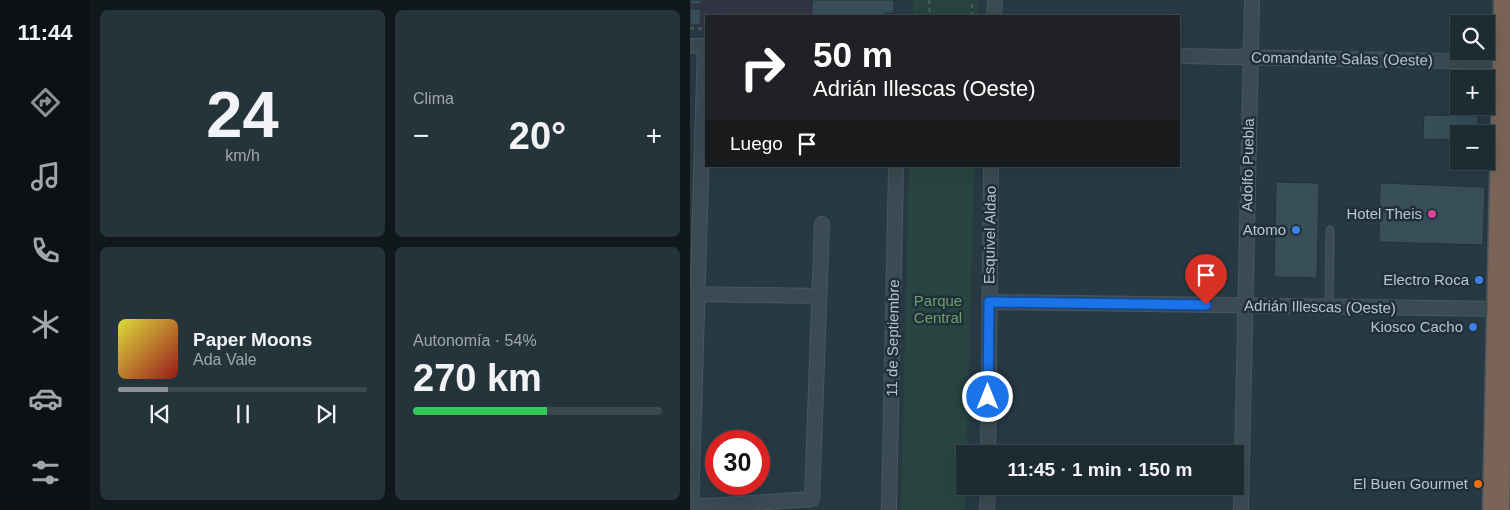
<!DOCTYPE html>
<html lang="es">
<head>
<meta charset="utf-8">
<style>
	:root { --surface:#1d2c33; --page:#25343b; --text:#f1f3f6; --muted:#a0a7ac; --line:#3b484e; --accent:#8c9099 }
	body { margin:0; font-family:Helvetica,sans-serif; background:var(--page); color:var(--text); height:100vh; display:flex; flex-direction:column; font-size:19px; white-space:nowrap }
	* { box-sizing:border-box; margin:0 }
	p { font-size:16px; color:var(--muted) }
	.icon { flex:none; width:28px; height:28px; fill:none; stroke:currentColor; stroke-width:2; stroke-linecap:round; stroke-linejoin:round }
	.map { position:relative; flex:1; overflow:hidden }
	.drawer { display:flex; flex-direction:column; gap:10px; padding:10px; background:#10181c; width:600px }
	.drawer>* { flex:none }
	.banner { position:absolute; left:15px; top:15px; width:475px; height:152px; border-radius:0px; box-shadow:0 5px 20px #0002,0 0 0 1px var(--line); background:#202124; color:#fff; overflow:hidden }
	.fabs { position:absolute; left:760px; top:15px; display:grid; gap:10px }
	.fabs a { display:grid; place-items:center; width:45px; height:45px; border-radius:0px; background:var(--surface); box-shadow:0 5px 20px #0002,0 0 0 1px var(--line); font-size:25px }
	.speed { position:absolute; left:15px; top:430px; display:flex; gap:10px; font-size:25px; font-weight:700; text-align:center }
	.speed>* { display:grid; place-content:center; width:65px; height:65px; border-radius:50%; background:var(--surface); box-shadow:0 5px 20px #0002,0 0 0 1px var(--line); line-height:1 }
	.speed .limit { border:8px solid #d22; background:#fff; color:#111 }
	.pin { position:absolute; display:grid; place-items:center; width:42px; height:42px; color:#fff; margin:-51px -21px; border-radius:50% 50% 50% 0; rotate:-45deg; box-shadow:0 0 5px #0007 }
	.pin .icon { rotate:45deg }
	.me { position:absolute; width:55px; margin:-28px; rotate:0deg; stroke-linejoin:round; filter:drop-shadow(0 0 4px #0008) }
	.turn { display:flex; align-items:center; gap:18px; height:105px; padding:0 25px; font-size:22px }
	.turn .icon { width:65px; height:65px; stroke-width:2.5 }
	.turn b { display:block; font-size:35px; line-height:42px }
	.then { display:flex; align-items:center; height:48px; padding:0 25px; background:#0003; gap:10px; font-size:19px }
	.big { font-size:38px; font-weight:700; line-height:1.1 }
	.drawer .card { flex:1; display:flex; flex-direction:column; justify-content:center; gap:8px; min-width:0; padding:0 18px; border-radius:8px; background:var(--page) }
	.drawer .dial { align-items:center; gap:0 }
	.dial b { font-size:65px; line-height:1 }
	.song { display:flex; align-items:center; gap:15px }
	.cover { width:60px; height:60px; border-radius:8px; background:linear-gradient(135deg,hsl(60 70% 55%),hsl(0 70% 35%)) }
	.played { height:5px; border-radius:2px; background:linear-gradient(90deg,var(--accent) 20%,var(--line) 20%) }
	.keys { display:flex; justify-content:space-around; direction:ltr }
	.heat { display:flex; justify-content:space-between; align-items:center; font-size:28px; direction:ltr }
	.charge { height:8px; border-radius:4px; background:linear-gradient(90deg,#34c759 54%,var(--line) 0) }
	.drawer .tiles { flex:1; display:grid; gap:10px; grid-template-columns:repeat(2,1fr) }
	.trip { position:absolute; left:266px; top:445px; width:288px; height:50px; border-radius:0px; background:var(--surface); box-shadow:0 5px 20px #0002,0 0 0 1px var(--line); font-weight:700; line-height:50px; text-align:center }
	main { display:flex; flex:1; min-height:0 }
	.tab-bar { display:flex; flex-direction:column; width:90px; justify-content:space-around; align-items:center; background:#0c1214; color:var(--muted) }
	.tab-bar .icon { width:35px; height:35px }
	.tab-bar .on { color:var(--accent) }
	.tab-bar b { font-size:22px; color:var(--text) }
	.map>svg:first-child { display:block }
	.medical { fill:#333544 }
	.green { fill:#294541 }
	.building { fill:#384f5a; stroke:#22323b }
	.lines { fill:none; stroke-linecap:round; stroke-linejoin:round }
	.lane-casing { stroke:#485760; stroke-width:9 }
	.street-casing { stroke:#485760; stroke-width:16 }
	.highway-casing { stroke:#46555e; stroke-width:29 }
	.path { stroke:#425c58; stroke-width:2.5; stroke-dasharray:4 4; stroke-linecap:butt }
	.lane { stroke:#3b4b53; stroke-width:7 }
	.street { stroke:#3b4b53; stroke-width:14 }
	.highway { stroke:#7a6458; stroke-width:26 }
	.route-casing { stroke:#114b97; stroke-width:12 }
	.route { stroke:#1a73e8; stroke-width:9 }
	.hotel-dot { fill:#d1479c; stroke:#203039; stroke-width:2 }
	.shop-dot { fill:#3f7fe0; stroke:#203039; stroke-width:2 }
	.food-dot { fill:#e8710a; stroke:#203039; stroke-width:2 }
	.labels { text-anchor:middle; stroke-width:5; stroke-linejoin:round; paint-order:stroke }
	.street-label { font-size:15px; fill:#b9c5cd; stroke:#203039 }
	.poi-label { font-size:15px; fill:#b9c5cd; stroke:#203039; text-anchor:end }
	.park-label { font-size:15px; fill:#709e6f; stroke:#203039 }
</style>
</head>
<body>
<main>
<nav class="tab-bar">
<b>11:44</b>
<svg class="icon on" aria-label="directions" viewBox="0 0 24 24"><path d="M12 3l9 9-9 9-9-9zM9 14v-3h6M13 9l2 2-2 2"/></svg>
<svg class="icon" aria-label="music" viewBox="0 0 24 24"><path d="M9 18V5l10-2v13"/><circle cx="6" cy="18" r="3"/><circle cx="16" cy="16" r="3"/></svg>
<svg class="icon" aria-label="phone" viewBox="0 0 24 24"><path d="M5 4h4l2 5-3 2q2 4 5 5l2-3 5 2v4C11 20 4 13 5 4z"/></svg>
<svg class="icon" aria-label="climate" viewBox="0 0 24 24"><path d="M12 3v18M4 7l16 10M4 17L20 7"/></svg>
<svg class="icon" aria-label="car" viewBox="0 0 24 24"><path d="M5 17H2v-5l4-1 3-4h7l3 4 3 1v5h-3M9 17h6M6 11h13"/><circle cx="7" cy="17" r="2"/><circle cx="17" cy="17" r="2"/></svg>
<svg class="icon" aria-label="filters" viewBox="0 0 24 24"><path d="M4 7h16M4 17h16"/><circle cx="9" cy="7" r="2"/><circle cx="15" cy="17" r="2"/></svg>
</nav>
<section class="drawer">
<div class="tiles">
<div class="card dial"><b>24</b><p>km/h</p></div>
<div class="card"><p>Clima</p>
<div class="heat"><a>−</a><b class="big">20°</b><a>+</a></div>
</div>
<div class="card">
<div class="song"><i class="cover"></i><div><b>Paper Moons</b><p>Ada Vale</p></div></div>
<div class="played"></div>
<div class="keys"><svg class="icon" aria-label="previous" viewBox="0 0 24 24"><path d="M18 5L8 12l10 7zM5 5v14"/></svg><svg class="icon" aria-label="pause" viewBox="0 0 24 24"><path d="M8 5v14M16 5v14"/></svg><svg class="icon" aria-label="next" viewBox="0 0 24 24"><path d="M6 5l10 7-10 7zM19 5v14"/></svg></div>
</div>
<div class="card"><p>Autonomía · 54%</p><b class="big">270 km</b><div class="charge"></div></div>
</div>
</section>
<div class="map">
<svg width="820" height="510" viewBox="0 0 820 510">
	<rect width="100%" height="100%" fill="#273a44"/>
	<path class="medical" d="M0 0H206L205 16H16V31L0 30Z"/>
	<path class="green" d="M223 0H288L287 16H223Z
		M219 166H284L275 510H211Z"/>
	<path class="building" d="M0 0H12L11 4H0Z
		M122 0H204V13H195V16H122Z
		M0 9H11L10 25H0Z
		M734 115 788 116V134H769V140L733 139Z
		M586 182 629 183 627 278 584 277Z
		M690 183 795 187 793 245 689 242Z"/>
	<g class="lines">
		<defs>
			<path id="lane" d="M639 307 640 230"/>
			<path id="street" d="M304 16 305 0
				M0 46H16
				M489 56 820 62
				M1 294 129 296
				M299 302 816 309
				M298 454 301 166
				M1 507 122 499 132 224
				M1 510 15 46
				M199 510 206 166
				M297 510 298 486
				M551 510 562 0"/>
			<path id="highway" d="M806 510 817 0"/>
		</defs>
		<use href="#lane" class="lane-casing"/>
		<use href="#street" class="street-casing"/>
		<use href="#highway" class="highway-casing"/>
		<path class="path" d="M239 0 240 16
			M282 16V0
			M0 28 16 29"/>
		<use href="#lane" class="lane"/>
		<use href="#street" class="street"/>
		<use href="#highway" class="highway"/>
	</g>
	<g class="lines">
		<defs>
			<path id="route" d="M298 397 299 302 516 305"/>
		</defs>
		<use href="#route" class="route-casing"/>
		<use href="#route" class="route"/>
	</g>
	<circle class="hotel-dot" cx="742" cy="214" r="5"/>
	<g class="shop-dot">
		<circle cx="606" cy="230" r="5"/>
		<circle cx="789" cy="280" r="5"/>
		<circle cx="783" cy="327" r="5"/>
	</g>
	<circle class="food-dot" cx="788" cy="484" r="5"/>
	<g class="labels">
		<g class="street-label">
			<text transform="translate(652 59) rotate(1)" y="5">Comandante Salas (Oeste)</text>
			<text transform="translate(558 165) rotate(-89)" y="5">Adolfo Puebla</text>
			<text transform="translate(300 235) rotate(-89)" y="5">Esquivel Aldao</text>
			<text transform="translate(630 307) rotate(1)" y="5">Adrián Illescas (Oeste)</text>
			<text transform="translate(203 338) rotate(-89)" y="5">11 de Septiembre</text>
		</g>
		<g class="poi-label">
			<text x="732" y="219">Hotel Theis</text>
			<text x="596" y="235">Atomo</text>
			<text x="779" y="285">Electro Roca</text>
			<text x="773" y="332">Kiosco Cacho</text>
			<text x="778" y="489">El Buen Gourmet</text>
		</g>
		<g class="park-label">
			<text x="248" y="306">Parque<tspan x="248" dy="17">Central</tspan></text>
		</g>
	</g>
</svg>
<div class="fabs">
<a><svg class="icon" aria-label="search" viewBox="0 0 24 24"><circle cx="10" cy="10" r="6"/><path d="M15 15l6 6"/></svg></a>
<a>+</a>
<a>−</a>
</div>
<div class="speed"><div class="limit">30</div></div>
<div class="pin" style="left:516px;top:305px;background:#d93025"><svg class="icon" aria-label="arrive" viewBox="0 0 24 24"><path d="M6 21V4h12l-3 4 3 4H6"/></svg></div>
<svg class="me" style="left:298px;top:397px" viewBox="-20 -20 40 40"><circle r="17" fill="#1a73e8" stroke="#fff" stroke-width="3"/><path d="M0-11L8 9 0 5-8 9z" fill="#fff"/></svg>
<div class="trip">11:45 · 1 min · 150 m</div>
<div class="banner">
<div class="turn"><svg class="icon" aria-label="right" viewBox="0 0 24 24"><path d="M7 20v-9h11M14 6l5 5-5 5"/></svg><div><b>50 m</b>Adrián Illescas (Oeste)</div></div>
<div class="then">Luego<svg class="icon" aria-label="arrive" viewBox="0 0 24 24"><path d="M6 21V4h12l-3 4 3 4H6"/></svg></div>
</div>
</div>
</main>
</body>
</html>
